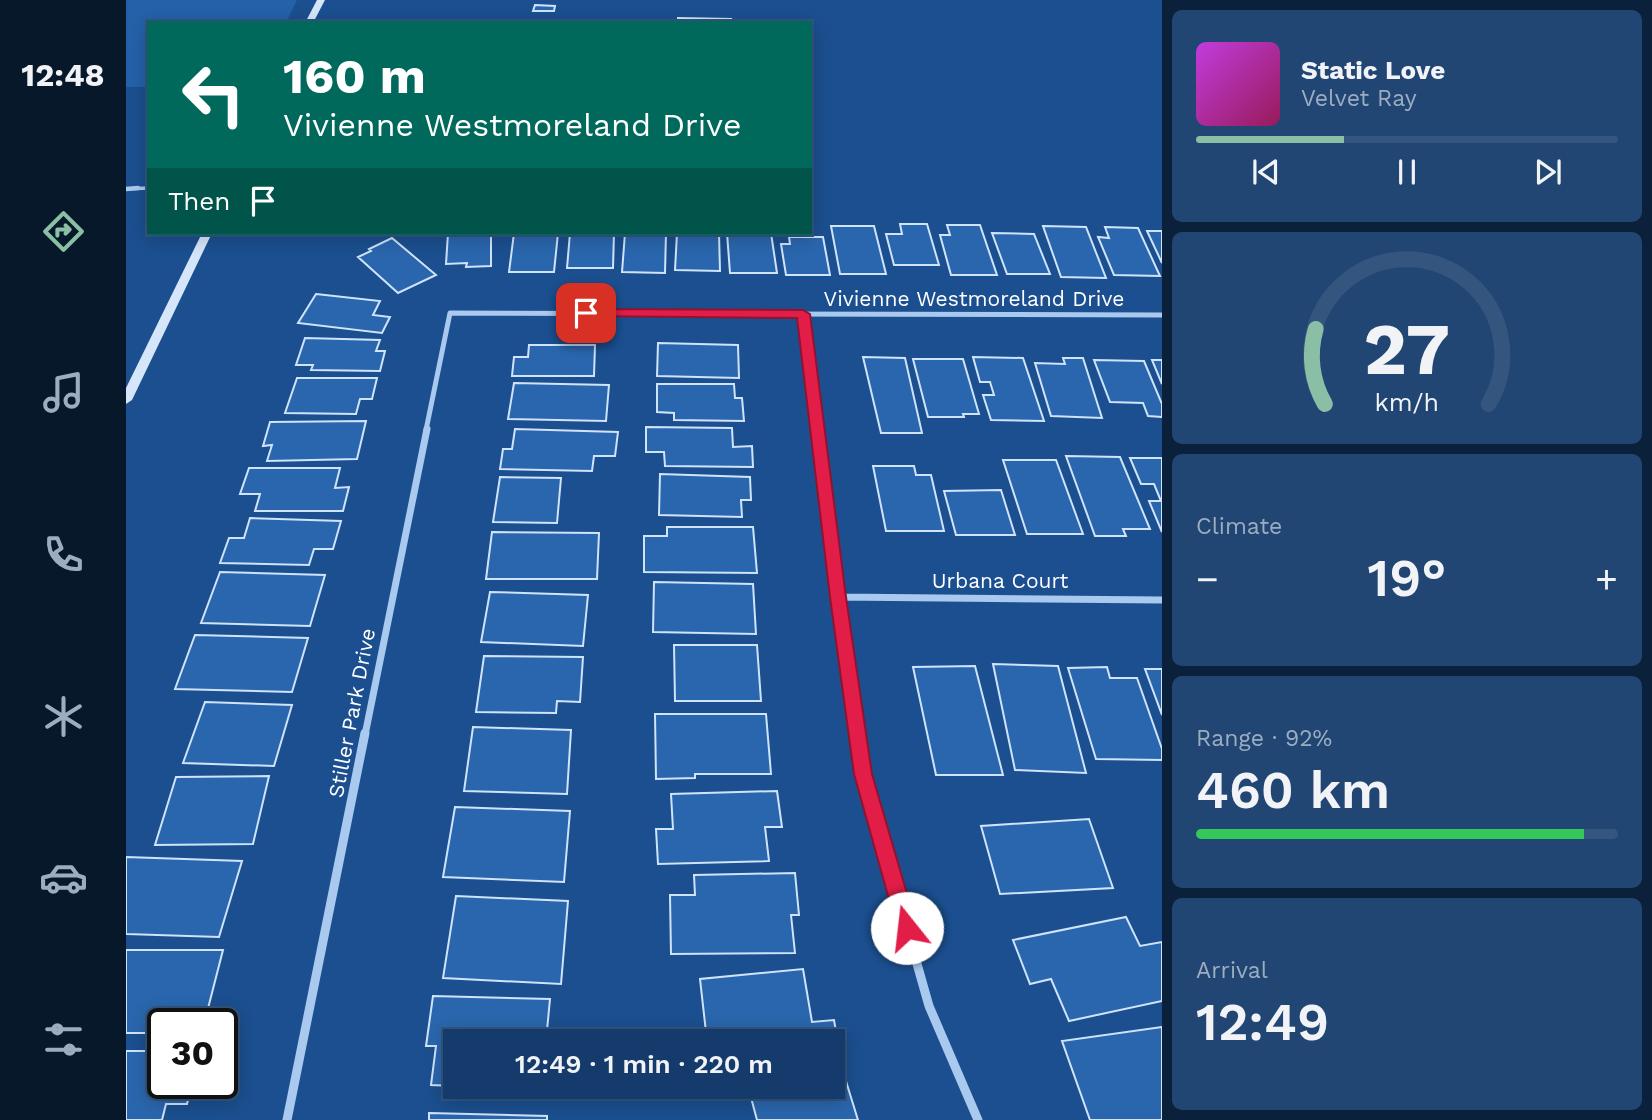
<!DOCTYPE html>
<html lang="en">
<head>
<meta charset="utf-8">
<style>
	:root { --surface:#143b6b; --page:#214673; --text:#f1f3f6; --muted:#9dadc1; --line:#33557e; --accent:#8abfa5 }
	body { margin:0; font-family:"Work Sans",sans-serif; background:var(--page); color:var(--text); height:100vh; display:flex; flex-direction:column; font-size:26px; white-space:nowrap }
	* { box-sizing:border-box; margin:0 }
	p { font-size:23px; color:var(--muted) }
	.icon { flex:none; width:38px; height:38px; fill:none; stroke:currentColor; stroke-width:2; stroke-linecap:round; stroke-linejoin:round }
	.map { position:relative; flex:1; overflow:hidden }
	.panel { display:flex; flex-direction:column; gap:10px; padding:10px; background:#0b203b; width:490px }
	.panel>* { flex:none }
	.banner { position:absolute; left:21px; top:21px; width:665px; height:214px; border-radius:0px; box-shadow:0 4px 18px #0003,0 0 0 2px var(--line); background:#00695c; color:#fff; overflow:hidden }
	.speed { position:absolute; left:21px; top:1008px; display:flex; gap:14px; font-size:35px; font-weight:700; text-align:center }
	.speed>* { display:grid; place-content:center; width:91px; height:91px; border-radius:50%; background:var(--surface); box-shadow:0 4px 18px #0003,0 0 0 2px var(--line); line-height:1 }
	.speed .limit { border:4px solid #111; border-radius:10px; background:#fff; color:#111 }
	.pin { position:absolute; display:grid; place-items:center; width:60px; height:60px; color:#fff; margin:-30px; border-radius:14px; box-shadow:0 4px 10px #0006 }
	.me { position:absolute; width:77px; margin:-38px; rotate:344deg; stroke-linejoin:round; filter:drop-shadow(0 0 5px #0008) }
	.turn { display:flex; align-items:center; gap:24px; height:147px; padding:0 21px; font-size:32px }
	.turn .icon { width:91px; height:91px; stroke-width:2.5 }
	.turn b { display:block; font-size:49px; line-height:60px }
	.then { display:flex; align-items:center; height:66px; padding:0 21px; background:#0003; gap:14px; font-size:26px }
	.big { font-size:52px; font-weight:600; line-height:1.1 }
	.panel .tile { flex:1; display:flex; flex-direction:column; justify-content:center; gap:10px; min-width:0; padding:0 24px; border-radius:10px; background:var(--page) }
	.panel .dial { align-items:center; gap:0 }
	.dial svg { height:182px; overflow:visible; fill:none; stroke:var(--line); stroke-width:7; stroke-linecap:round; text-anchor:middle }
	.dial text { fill:var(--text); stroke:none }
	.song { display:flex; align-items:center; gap:21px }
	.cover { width:84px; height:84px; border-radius:10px; background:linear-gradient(135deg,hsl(290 70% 55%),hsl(330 70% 35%)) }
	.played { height:7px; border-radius:4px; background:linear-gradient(90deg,var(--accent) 35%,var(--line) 35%) }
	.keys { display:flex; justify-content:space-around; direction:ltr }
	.heat { display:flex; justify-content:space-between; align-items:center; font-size:38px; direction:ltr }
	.charge { height:10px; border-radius:5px; background:linear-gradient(90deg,#34c759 92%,var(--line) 0) }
	.trip { position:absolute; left:317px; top:1029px; width:402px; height:70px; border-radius:0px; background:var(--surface); box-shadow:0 4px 18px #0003,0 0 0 2px var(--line); font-weight:600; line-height:70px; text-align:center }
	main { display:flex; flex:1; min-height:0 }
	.dock { display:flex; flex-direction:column; width:126px; justify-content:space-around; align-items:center; background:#08182b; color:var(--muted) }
	.dock .icon { width:49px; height:49px }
	.dock .selected { color:var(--accent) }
	.dock b { font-size:32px; color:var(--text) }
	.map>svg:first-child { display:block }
	.green { fill:#2461a8 }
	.building { fill:#2a66ad; stroke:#cfe3fa; stroke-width:2 }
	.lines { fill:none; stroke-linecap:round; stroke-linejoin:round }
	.lane-far1 { stroke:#a9c9ee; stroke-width:3.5 }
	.lane { stroke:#a9c9ee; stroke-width:4.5 }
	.street-far2 { stroke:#a9c9ee; stroke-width:5 }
	.street-far1 { stroke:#a9c9ee; stroke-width:7 }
	.street { stroke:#a9c9ee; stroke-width:9 }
	.secondary { fill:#d6e6fa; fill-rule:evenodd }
	.route { fill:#e11d48; stroke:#92132f; stroke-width:2 }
	.labels { text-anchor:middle; stroke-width:7; stroke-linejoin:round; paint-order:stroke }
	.street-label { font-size:21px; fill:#fff; stroke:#1b4f8f }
</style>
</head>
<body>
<main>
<nav class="dock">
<b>12:48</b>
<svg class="icon selected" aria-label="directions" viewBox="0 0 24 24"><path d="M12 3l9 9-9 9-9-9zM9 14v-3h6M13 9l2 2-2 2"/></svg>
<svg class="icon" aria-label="music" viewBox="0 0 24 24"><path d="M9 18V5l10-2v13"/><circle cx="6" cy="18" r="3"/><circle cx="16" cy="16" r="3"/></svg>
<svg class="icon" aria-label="phone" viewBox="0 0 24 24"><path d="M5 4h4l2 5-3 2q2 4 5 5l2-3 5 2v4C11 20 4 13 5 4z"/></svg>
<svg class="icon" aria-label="climate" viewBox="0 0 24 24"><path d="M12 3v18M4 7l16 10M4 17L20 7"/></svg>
<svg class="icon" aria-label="car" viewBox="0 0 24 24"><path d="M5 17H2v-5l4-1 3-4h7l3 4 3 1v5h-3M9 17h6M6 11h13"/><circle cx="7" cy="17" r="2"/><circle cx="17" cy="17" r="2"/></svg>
<svg class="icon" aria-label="filters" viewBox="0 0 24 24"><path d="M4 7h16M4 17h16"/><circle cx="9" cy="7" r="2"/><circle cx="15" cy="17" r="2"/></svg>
</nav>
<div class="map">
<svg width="1036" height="1120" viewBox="0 0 1036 1120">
	<rect width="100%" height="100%" fill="#1b4f8f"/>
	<path class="green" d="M0 0H171L160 23H23V87H0Z"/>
	<path class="building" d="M409 5 429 6 428 11H407Z
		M552 18 605 19 604 23H552Z
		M774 224H801L813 265H768L760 234H776Z
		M821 225H854L871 275H825L814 235H824Z
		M705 226H748L760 274H714Z
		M917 226 960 227 980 278 935 277Z
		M979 227 1012 228 1034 276 988 275 972 237 983 238Z
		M1021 231H1036V263Z
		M322 233H365V266L340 267 341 263 320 264Z
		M388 233H432L428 272H383Z
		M444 233H488L487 268H441Z
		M499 233H540L539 273 496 272Z
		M551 233H593L594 271 549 270Z
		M601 233H645L651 273H604Z
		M866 233 908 234 924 274H881Z
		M663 237H697L704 275H660L655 244H664Z
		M266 238 310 275 272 293 232 257 245 251 243 249Z
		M190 294 254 301 247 315 264 317 256 333 172 323Z
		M179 338 254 340 250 351H259L254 371 185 370 187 365H170Z
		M532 343 612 345 613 378 531 376Z
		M403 345H469L468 376H386L388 357H402Z
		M737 357 779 358 796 433H755Z
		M847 357 897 358 918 421 865 420 857 395H868L864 382H854Z
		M937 358H957L976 418 925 416 909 363 939 364Z
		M787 359H837L853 414H837L838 417H802Z
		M968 360 1018 361 1036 404V417L1022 416 1017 403 984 402Z
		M1026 360H1036V384Z
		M171 378H251L246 399H234L230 414 159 413Z
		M388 383 483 385 480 421 382 419Z
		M531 384H608L609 398H616L618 421 548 420V413L531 412Z
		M240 421 231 459 141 461 146 445 137 446 144 422Z
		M520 427 606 428 607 447 626 446 627 467 539 466 538 452H520Z
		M389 429 492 432 489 456H468L466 471 374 469 377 449H386Z
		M940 456 994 457 1024 529H997L1000 536H969Z
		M1004 458H1036V532L1023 501H1035L1028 484H1015Z
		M877 460H930L957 534H901Z
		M747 466H788L790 475H805L818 531H760Z
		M123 468H214L209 488 223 487 217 511H129L134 494H114Z
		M534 474 624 477 625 500H615L616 517 533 515Z
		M374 477 435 478 431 523 367 522Z
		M875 490 889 535H830L818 491Z
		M124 518 215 521 207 549H188L183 565 94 563 103 538H118Z
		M541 527H627L631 573 518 572V536H541Z
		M366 532 473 533 471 579H360Z
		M94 572 199 575 184 626 75 623Z
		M528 582 627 584 630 634 527 632Z
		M364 592 462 595 457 646 355 642Z
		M69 635 182 638 166 692 49 689Z
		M548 645H631L635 701H549Z
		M358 656 457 657 454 702 431 701 430 713 350 712Z
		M867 664 932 666 960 773 889 770Z
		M849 666 877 775H810L787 667Z
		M981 667 984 678H1011L1036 749V760L970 759 942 668Z
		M1019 669H1036V715Z
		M79 702 166 705 148 766 57 763Z
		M529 714H640L645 774H569V778L530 779Z
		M347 727 445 730 441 794 338 791Z
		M143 776 127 844 29 845 50 777Z
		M651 791 656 827H639L643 861 532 864 530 829H547L545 794Z
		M329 807 444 811 438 882 317 877Z
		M963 819 987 888 874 894 855 826Z
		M0 857 116 861 93 937 0 934Z
		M669 873 673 915H665L669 953 545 954 544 895H569L568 875Z
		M330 896 442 901 435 984 317 978Z
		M1000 917 1014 946 1036 942V1001L943 1021 925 979 904 984 887 940Z
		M0 950H97L78 1024H37V1033H0Z
		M677 969 686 1022 708 1020 714 1054H707V1041H581L574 979Z
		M307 996 424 999 420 1041H329V1086L305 1085 310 1046H300Z
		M1036 1027V1120H964L936 1041Z
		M0 1051H37V1083H66L61 1104H40L36 1120H0Z
		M715 1065 732 1120H631L623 1090 634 1087H707V1067Z
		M303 1113 421 1116V1120H303Z"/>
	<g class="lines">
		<path class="lane-far1" d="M0 189 23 188"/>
		<path class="lane" d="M0 189 12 188"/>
		<path class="street-far2" d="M677 314 691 430
			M300 430 324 313 1036 315"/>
		<path class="street-far1" d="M691 429 731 735
			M712 597 1036 600
			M239 735 301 429"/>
		<path class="street" d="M731 733 737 774 803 1006 852 1120
			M161 1120 239 733"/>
		<path class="secondary" d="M191 0H199L187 23H179Z
			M76 233H86L6 400 0 404V388Z"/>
	</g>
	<path class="route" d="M460 309 677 310 684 314 720 597 746 774 791 928 788 935 781 938 774 935 771 928 728 774 704 597 671 318 456 316V310Z"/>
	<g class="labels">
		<g class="street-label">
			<text x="848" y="306">Vivienne Westmoreland Drive</text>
			<text x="874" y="588">Urbana Court</text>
			<text transform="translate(226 713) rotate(-79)" y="7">Stiller Park Drive</text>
		</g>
	</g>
</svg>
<div class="speed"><div class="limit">30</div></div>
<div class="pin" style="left:460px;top:313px;background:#d93025"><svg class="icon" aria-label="arrive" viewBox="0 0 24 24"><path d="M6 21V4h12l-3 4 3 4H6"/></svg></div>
<svg class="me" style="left:781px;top:928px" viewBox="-20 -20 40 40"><circle r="19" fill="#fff"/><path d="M0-13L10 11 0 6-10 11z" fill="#e11d48"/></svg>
<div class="trip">12:49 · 1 min · 220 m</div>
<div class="banner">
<div class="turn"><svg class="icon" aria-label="left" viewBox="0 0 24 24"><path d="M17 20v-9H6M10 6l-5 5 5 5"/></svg><div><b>160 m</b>Vivienne Westmoreland Drive</div></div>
<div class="then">Then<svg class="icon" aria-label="arrive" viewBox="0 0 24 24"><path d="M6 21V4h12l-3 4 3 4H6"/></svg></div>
</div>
</div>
<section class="panel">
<div class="tile">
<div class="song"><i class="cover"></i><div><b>Static Love</b><p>Velvet Ray</p></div></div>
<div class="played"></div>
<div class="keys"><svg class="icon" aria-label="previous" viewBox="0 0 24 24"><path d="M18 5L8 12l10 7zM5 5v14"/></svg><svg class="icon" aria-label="pause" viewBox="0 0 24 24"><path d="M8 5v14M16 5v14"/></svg><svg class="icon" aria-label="next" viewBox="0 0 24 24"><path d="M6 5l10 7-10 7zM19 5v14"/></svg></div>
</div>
<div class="tile dial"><svg viewBox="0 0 100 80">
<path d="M14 69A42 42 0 1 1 86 69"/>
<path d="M14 69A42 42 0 0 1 10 36" stroke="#8abfa5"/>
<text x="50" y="56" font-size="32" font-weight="700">27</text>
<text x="50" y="72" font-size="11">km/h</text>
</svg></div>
<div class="tile"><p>Climate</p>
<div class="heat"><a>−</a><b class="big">19°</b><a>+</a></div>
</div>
<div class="tile"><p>Range · 92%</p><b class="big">460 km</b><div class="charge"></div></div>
<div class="tile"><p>Arrival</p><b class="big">12:49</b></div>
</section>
</main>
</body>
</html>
